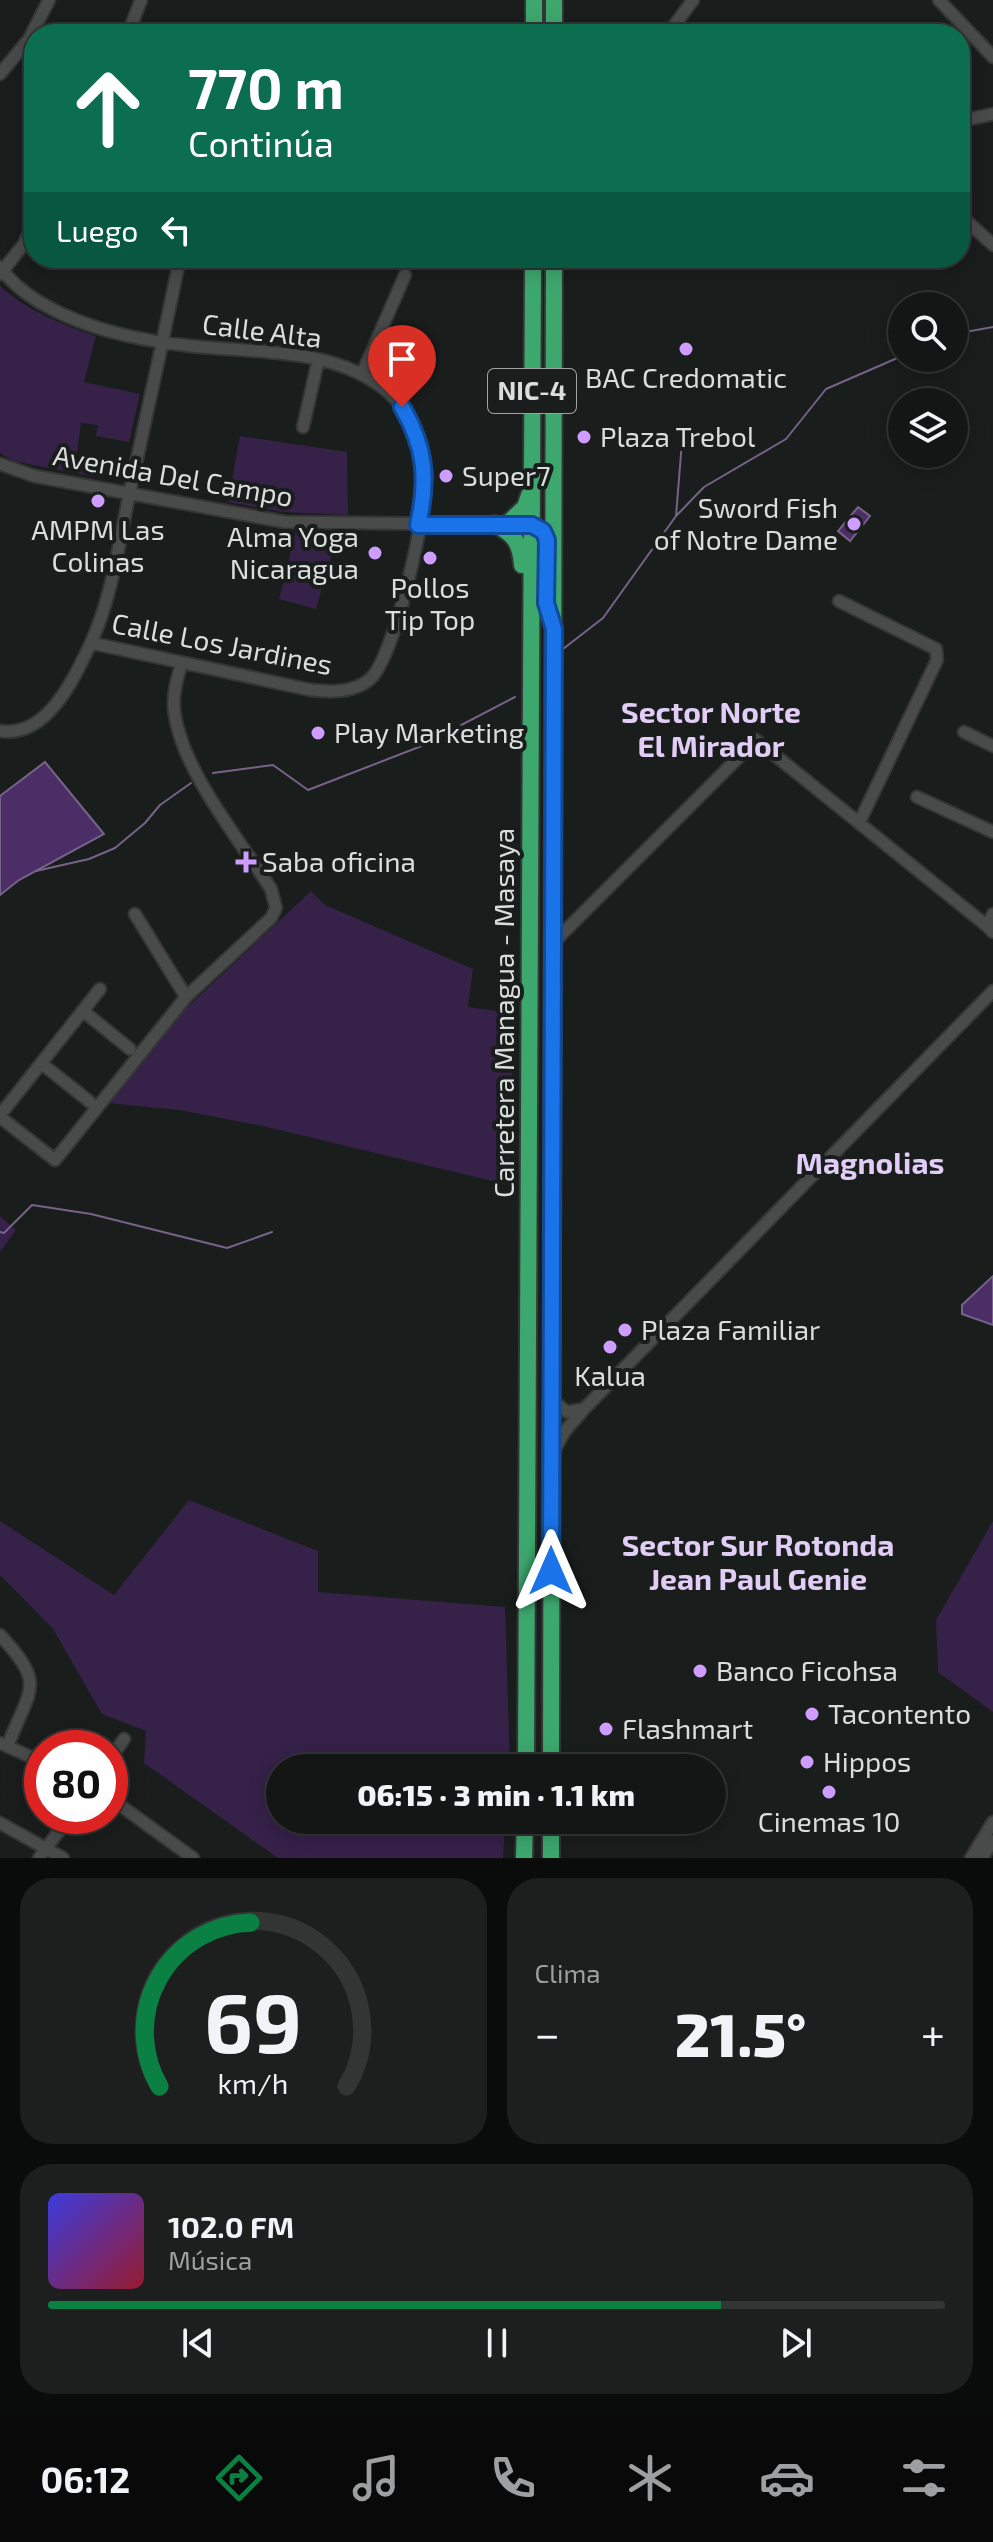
<!DOCTYPE html>
<html lang="es">
<head>
<meta charset="utf-8">
<style>
	:root { --surface:#131614; --page:#1c1f1d; --text:#f1f3f6; --muted:#9d9fa0; --line:#323534; --accent:#0b8043 }
	body { margin:0; font-family:"Exo 2",sans-serif; background:var(--page); color:var(--text); height:100vh; display:flex; flex-direction:column; font-size:30px; white-space:nowrap }
	* { box-sizing:border-box; margin:0 }
	p { font-size:26px; color:var(--muted) }
	.icon { flex:none; width:44px; height:44px; fill:none; stroke:currentColor; stroke-width:2; stroke-linecap:round; stroke-linejoin:round }
	.map { position:relative; height:1858px; overflow:hidden }
	.side { display:flex; flex-direction:column; gap:20px; padding:20px; background:#0a0c0b; flex:1 }
	.side>* { flex:none }
	.guide { position:absolute; left:24px; top:24px; width:946px; height:244px; border-radius:32px; box-shadow:0 4px 20px #0003,0 0 0 2px var(--line); background:#0b6e4f; color:#fff; overflow:hidden }
	.tools { position:absolute; left:888px; top:292px; display:grid; gap:16px }
	.tools a { display:grid; place-items:center; width:80px; height:80px; border-radius:50%; background:var(--surface); box-shadow:0 4px 20px #0003,0 0 0 2px var(--line); font-size:40px }
	.speed { position:absolute; left:24px; top:1730px; display:flex; gap:16px; font-size:40px; font-weight:700; text-align:center }
	.speed>* { display:grid; place-content:center; width:104px; height:104px; border-radius:50%; background:var(--surface); box-shadow:0 4px 20px #0003,0 0 0 2px var(--line); line-height:1 }
	.speed .limit { border:12px solid #d22; background:#fff; color:#111 }
	.pin { position:absolute; display:grid; place-items:center; width:68px; height:68px; color:#fff; margin:-82px -34px; border-radius:50% 50% 50% 0; rotate:-45deg; box-shadow:0 0 8px #0007 }
	.pin .icon { rotate:45deg }
	.me { position:absolute; width:88px; margin:-44px; rotate:0deg; stroke-linejoin:round; filter:drop-shadow(0 0 6px #0008) }
	.turn { display:flex; align-items:center; gap:28px; height:168px; padding:0 32px; font-size:36px }
	.turn .icon { width:104px; height:104px; stroke-width:2.5 }
	.turn b { display:block; font-size:56px; line-height:68px }
	.then { display:flex; align-items:center; height:76px; padding:0 32px; background:#0003; gap:16px; font-size:30px }
	.big { font-size:60px; font-weight:800; line-height:1.1 }
	.side .widget { flex:1; display:flex; flex-direction:column; justify-content:center; gap:12px; min-width:0; padding:0 28px; border-radius:32px; background:var(--page) }
	.side .dial { align-items:center; gap:0 }
	.dial svg { height:208px; overflow:visible; fill:none; stroke:var(--line); stroke-width:7; stroke-linecap:round; text-anchor:middle }
	.dial text { fill:var(--text); stroke:none }
	.song { display:flex; align-items:center; gap:24px }
	.cover { width:96px; height:96px; border-radius:12px; background:linear-gradient(135deg,hsl(240 70% 55%),hsl(350 70% 35%)) }
	.played { height:8px; border-radius:4px; background:linear-gradient(90deg,var(--accent) 75%,var(--line) 75%) }
	.keys { display:flex; justify-content:space-around; direction:ltr }
	.heat { display:flex; justify-content:space-between; align-items:center; font-size:44px; direction:ltr }
	.side .tiles { flex:1; display:grid; gap:20px; grid-template-columns:1fr 1fr }
	.widget:last-child { grid-column:span 2 }
	.trip { position:absolute; left:266px; top:1754px; width:460px; height:80px; border-radius:40px; background:var(--surface); box-shadow:0 4px 20px #0003,0 0 0 2px var(--line); font-weight:800; line-height:80px; text-align:center }
	.dock { display:flex; height:128px; justify-content:space-around; align-items:center; background:#080908; color:var(--muted) }
	.dock .icon { width:56px; height:56px }
	.dock .selected { color:var(--accent) }
	.dock b { font-size:36px; color:var(--text) }
	.map>svg:first-child { display:block }
	.green { fill:#362149 }
	.water { fill:#4c2e66; stroke:#776289; stroke-width:2 }
	.lines { fill:none; stroke-linecap:round; stroke-linejoin:round }
	.stream { stroke:#776289; stroke-width:2 }
	.minor-casing { stroke:#343635; stroke-width:15 }
	.highway-casing { stroke:#343635; stroke-width:20 }
	.minor { stroke:#484b49; stroke-width:11 }
	.highway { stroke:#3da86e; stroke-width:16 }
	.route-casing { stroke:#114b97; stroke-width:20 }
	.route { stroke:#1a73e8; stroke-width:14 }
	.poi-dot { fill:#cf9dff; stroke:#191d1b; stroke-width:3 }
	.labels { text-anchor:middle; stroke-width:8; stroke-linejoin:round; paint-order:stroke }
	.shield { fill:#191d1b; stroke:#a1a3a2; stroke-width:2 }
	.shield-label { font-size:26px; font-weight:bold; fill:#dbdddc }
	.street-label { font-size:28px; fill:#dbdddc; stroke:#191d1b }
	.poi-label { font-size:28px; fill:#dbdddc; stroke:#191d1b; text-anchor:start }
	.neighbourhood-label { font-size:30px; font-weight:bold; fill:#e1cdf6; stroke:#191d1b }
</style>
</head>
<body>
<div class="map">
<svg width="993" height="1858" viewBox="0 0 993 1858">
	<rect width="100%" height="100%" fill="#191d1b"/>
	<path class="green" d="M0 286C28 311 61 324 96 336L84 382 140 394 129 442 96 436 98 425 81 423 76 460 96 463 94 477 13 461 0 453Z
		M240 436 347 452 348 515 283 512 228 502Z
		M296 530 337 536 316 609 279 599Z
		M311 891 325 905 473 969 468 1007 514 1013 509 1185 263 1126 179 1110 108 1103 177 1017Z
		M0 1216 16 1230 0 1252Z
		M189 1500 318 1551V1592L505 1607 510 1768H280V1820H512V1829L505 1826 503 1858H278L144 1763 146 1731 102 1714 53 1629 0 1575V1521L114 1595Z
		M993 1521V1712L938 1672 936 1620Z"/>
	<path class="water" d="M858 507 870 516 850 541 838 531Z
		M45 762 104 834 19 880 0 895V796Z
		M993 1276V1325L962 1314V1305Z"/>
	<g class="lines">
		<path class="stream" d="M954 334 993 327
			M676 516 704 487 786 439 826 389 902 356
			M563 649 603 618 676 516 683 429
			M213 773 273 765 308 790 419 747 515 697
			M36 871 89 859 115 848 145 823 160 805 191 783
			M0 1232 4 1233 32 1205 91 1214 227 1248 272 1232"/>
		<defs>
			<path id="minor" d="M939 0 993 57
				M128 34 141 0
				M668 34 693 0
				M0 74 29 39 49 0
				M960 121 993 114
				M960 215 993 245
				M0 267C17 290 37 302 62 314 103 333 146 341 191 346 255 353 336 347 388 392 410 412 424 443 426 472 428 508 395 659 369 680 352 693 331 692 311 690L91 643
				M0 274 24 244 34 221
				M362 374 405 275
				M303 427 318 361
				M0 464 34 476 285 522 532 525
				M839 601 936 649 937 660 859 823
				M0 731C47 738 73 680 90 645 112 598 119 542 130 491 147 413 164 336 180 258
				M964 732 993 746
				M917 797 993 832
				M135 914 186 997
				M993 914 987 926 993 932
				M553 943 756 740 987 926
				M83 1011 130 1049
				M41 1063 90 1102
				M0 1115 100 989
				M0 1117 55 1160 186 997 271 918 276 908 271 889C240 840 179 767 174 708 173 693 177 679 181 665
				M552 1400 567 1412 584 1409
				M553 1452 565 1431 584 1409 993 991
				M0 1635C46 1685 31 1686 8 1745
				M0 1743 42 1762
				M110 1759 124 1739
				M110 1798 193 1858
				M0 1823 63 1858
				M39 1858 70 1816
				M971 1858 993 1822
				M982 1858 993 1841"/>
			<path id="highway" d="M534 34V0
				M554 34V0
				M494 524C515 535 520 542 522 565
				M506 525 525 507 529 495
				M526 1768 533 258
				M551 1768 554 258
				M524 1858 525 1820
				M551 1858V1820"/>
		</defs>
		<use href="#minor" class="minor-casing"/>
		<use href="#highway" class="highway-casing"/>
		<use href="#minor" class="minor"/>
		<use href="#highway" class="highway"/>
	</g>
	<g class="lines">
		<defs>
			<path id="route" d="M402 407C426 448 428 480 418 525H532L543 531 547 540 546 603 554 629 551 1571"/>
		</defs>
		<use href="#route" class="route-casing"/>
		<use href="#route" class="route"/>
	</g>
	<g class="poi-dot">
		<circle cx="686" cy="349" r="8"/>
		<circle cx="584" cy="437" r="8"/>
		<circle cx="446" cy="476" r="8"/>
		<circle cx="98" cy="501" r="8"/>
		<circle cx="854" cy="524" r="8"/>
		<circle cx="375" cy="553" r="8"/>
		<circle cx="430" cy="558" r="8"/>
		<circle cx="318" cy="733" r="8"/>
		<path d="M242 850h8v8h8v8h-8v8h-8v-8h-8v-8h8z"/>
		<circle cx="625" cy="1330" r="8"/>
		<circle cx="610" cy="1347" r="8"/>
		<circle cx="700" cy="1671" r="8"/>
		<circle cx="812" cy="1714" r="8"/>
		<circle cx="606" cy="1729" r="8"/>
		<circle cx="807" cy="1762" r="8"/>
		<circle cx="829" cy="1792" r="8"/>
	</g>
	<g class="labels">
		<rect class="shield" x="488" y="369" width="88" height="44" rx="6"/>
		<g class="shield-label">
			<text x="532" y="400">NIC-4</text>
		</g>
		<g class="street-label">
			<text transform="translate(262 331) rotate(7)" y="10">Calle Alta</text>
			<text transform="translate(173 476) rotate(10)" y="10">Avenida Del Campo</text>
			<text transform="translate(222 644) rotate(11)" y="10">Calle Los Jardines</text>
			<text transform="translate(504 1013) rotate(-90)" y="10">Carretera Managua - Masaya</text>
		</g>
		<g class="poi-label">
			<text x="686" y="388" text-anchor="middle">BAC Credomatic</text>
			<text x="600" y="447">Plaza Trebol</text>
			<text x="462" y="486">Super7</text>
			<text x="838" y="518" text-anchor="end">Sword Fish<tspan x="838" dy="32">of Notre Dame</tspan></text>
			<text x="98" y="540" text-anchor="middle">AMPM Las<tspan x="98" dy="32">Colinas</tspan></text>
			<text x="359" y="547" text-anchor="end">Alma Yoga<tspan x="359" dy="32">Nicaragua</tspan></text>
			<text x="430" y="598" text-anchor="middle">Pollos<tspan x="430" dy="32">Tip Top</tspan></text>
			<text x="334" y="743">Play Marketing</text>
			<text x="262" y="872">Saba oficina</text>
			<text x="641" y="1340">Plaza Familiar</text>
			<text x="610" y="1386" text-anchor="middle">Kalua</text>
			<text x="716" y="1681">Banco Ficohsa</text>
			<text x="828" y="1724">Tacontento</text>
			<text x="622" y="1739">Flashmart</text>
			<text x="823" y="1772">Hippos</text>
			<text x="829" y="1832" text-anchor="middle">Cinemas 10</text>
		</g>
		<g class="neighbourhood-label">
			<text x="711" y="723">Sector Norte<tspan x="711" dy="34">El Mirador</tspan></text>
			<text x="870" y="1174">Magnolias</text>
			<text x="758" y="1556">Sector Sur Rotonda<tspan x="758" dy="34">Jean Paul Genie</tspan></text>
		</g>
	</g>
</svg>
<div class="tools">
<a><svg class="icon" aria-label="search" viewBox="0 0 24 24"><circle cx="10" cy="10" r="6"/><path d="M15 15l6 6"/></svg></a>
<a><svg class="icon" aria-label="layers" viewBox="0 0 24 24"><path d="M12 4l9 5-9 5-9-5zM3 14l9 5 9-5"/></svg></a>
</div>
<div class="speed"><div class="limit">80</div></div>
<div class="pin" style="left:402px;top:407px;background:#d93025"><svg class="icon" aria-label="arrive" viewBox="0 0 24 24"><path d="M6 21V4h12l-3 4 3 4H6"/></svg></div>
<svg class="me" style="left:551px;top:1571px" viewBox="-20 -20 40 40"><path d="M0-17L14 15 0 8-14 15z" fill="#1a73e8" stroke="#fff" stroke-width="4"/></svg>
<div class="trip">06:15 · 3 min · 1.1 km</div>
<div class="guide">
<div class="turn"><svg class="icon" aria-label="ahead" viewBox="0 0 24 24"><path d="M12 20V5M6 11l6-6 6 6"/></svg><div><b>770 m</b>Continúa</div></div>
<div class="then">Luego<svg class="icon" aria-label="left" viewBox="0 0 24 24"><path d="M17 20v-9H6M10 6l-5 5 5 5"/></svg></div>
</div>
</div>
<section class="side">
<div class="tiles">
<div class="widget dial"><svg viewBox="0 0 100 80">
<path d="M14 69A42 42 0 1 1 86 69"/>
<path d="M14 69A42 42 0 0 1 49 6" stroke="#0b8043"/>
<text x="50" y="56" font-size="32" font-weight="700">69</text>
<text x="50" y="72" font-size="11">km/h</text>
</svg></div>
<div class="widget"><p>Clima</p>
<div class="heat"><a>−</a><b class="big">21.5°</b><a>+</a></div>
</div>
<div class="widget">
<div class="song"><i class="cover"></i><div><b>102.0 FM</b><p>Música</p></div></div>
<div class="played"></div>
<div class="keys"><svg class="icon" aria-label="previous" viewBox="0 0 24 24"><path d="M18 5L8 12l10 7zM5 5v14"/></svg><svg class="icon" aria-label="pause" viewBox="0 0 24 24"><path d="M8 5v14M16 5v14"/></svg><svg class="icon" aria-label="next" viewBox="0 0 24 24"><path d="M6 5l10 7-10 7zM19 5v14"/></svg></div>
</div>
</div>
</section>
<nav class="dock">
<b>06:12</b>
<svg class="icon selected" aria-label="directions" viewBox="0 0 24 24"><path d="M12 3l9 9-9 9-9-9zM9 14v-3h6M13 9l2 2-2 2"/></svg>
<svg class="icon" aria-label="music" viewBox="0 0 24 24"><path d="M9 18V5l10-2v13"/><circle cx="6" cy="18" r="3"/><circle cx="16" cy="16" r="3"/></svg>
<svg class="icon" aria-label="phone" viewBox="0 0 24 24"><path d="M5 4h4l2 5-3 2q2 4 5 5l2-3 5 2v4C11 20 4 13 5 4z"/></svg>
<svg class="icon" aria-label="climate" viewBox="0 0 24 24"><path d="M12 3v18M4 7l16 10M4 17L20 7"/></svg>
<svg class="icon" aria-label="car" viewBox="0 0 24 24"><path d="M5 17H2v-5l4-1 3-4h7l3 4 3 1v5h-3M9 17h6M6 11h13"/><circle cx="7" cy="17" r="2"/><circle cx="17" cy="17" r="2"/></svg>
<svg class="icon" aria-label="filters" viewBox="0 0 24 24"><path d="M4 7h16M4 17h16"/><circle cx="9" cy="7" r="2"/><circle cx="15" cy="17" r="2"/></svg>
</nav>
</body>
</html>
